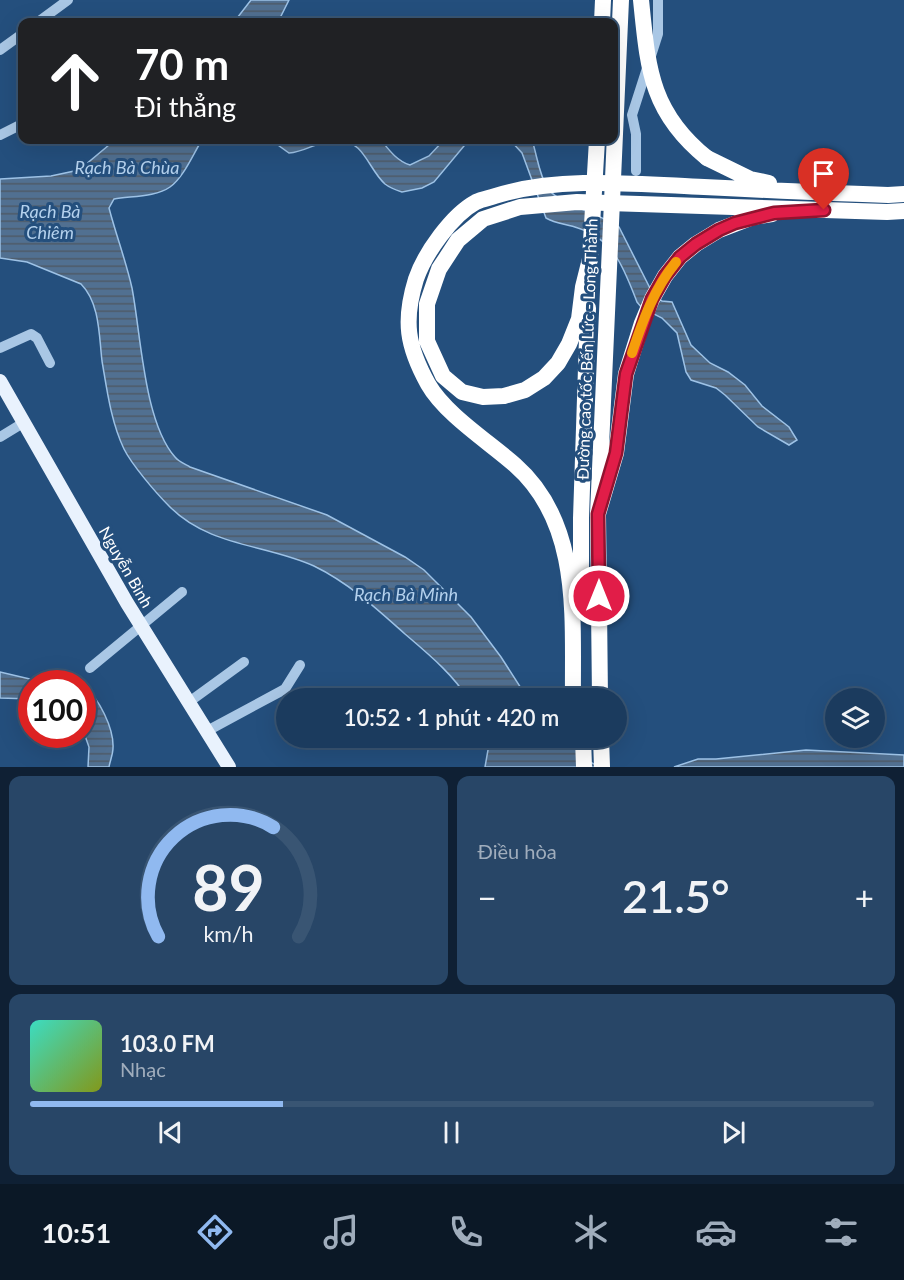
<!DOCTYPE html>
<html lang="vi">
<head>
<meta charset="utf-8">
<style>
	:root { --surface:#1b3b5e; --page:#284667; --text:#f1f3f6; --muted:#a0adbc; --line:#395573; --accent:#90b9f0 }
	body { margin:0; font-family:Lato,sans-serif; background:var(--page); color:var(--text); height:100vh; display:flex; flex-direction:column; font-size:22px; white-space:nowrap }
	* { box-sizing:border-box; margin:0 }
	p { font-size:20px; color:var(--muted) }
	.icon { flex:none; width:33px; height:33px; fill:none; stroke:currentColor; stroke-width:2; stroke-linecap:round; stroke-linejoin:round }
	.map { position:relative; height:767px; overflow:hidden }
	.sheet { display:flex; flex-direction:column; gap:9px; padding:9px; background:#0f2034; flex:1 }
	.sheet>* { flex:none }
	.top-card { position:absolute; left:18px; top:18px; width:600px; height:126px; border-radius:12px; box-shadow:0 6px 24px #0002,0 0 0 2px var(--line); background:#202124; color:#fff; overflow:hidden }
	.fabs { position:absolute; left:825px; top:688px; display:grid; gap:12px }
	.fabs a { display:grid; place-items:center; width:60px; height:60px; border-radius:50%; background:var(--surface); box-shadow:0 6px 24px #0002,0 0 0 2px var(--line); font-size:30px }
	.speed { position:absolute; left:18px; top:670px; display:flex; gap:12px; font-size:30px; font-weight:700; text-align:center }
	.speed>* { display:grid; place-content:center; width:78px; height:78px; border-radius:50%; background:var(--surface); box-shadow:0 6px 24px #0002,0 0 0 2px var(--line); line-height:1 }
	.speed .limit { border:9px solid #d22; background:#fff; color:#111 }
	.pin { position:absolute; display:grid; place-items:center; width:51px; height:51px; color:#fff; margin:-62px -26px; border-radius:50% 50% 50% 0; rotate:-45deg; box-shadow:0 0 6px #0007 }
	.pin .icon { rotate:45deg }
	.me { position:absolute; width:66px; margin:-33px; rotate:0deg; stroke-linejoin:round; filter:drop-shadow(0 0 4px #0008) }
	.turn { display:flex; align-items:center; gap:21px; height:126px; padding:0 18px; font-size:27px }
	.turn .icon { width:78px; height:78px; stroke-width:2.5 }
	.turn b { display:block; font-size:42px; line-height:51px }
	.big { font-size:45px; font-weight:600; line-height:1.1 }
	.sheet .tile { flex:1; display:flex; flex-direction:column; justify-content:center; gap:9px; min-width:0; padding:0 21px; border-radius:12px; background:var(--page) }
	.sheet .dial { align-items:center; gap:0 }
	.dial svg { height:156px; overflow:visible; fill:none; stroke:var(--line); stroke-width:7; stroke-linecap:round; text-anchor:middle }
	.dial text { fill:var(--text); stroke:none }
	.song { display:flex; align-items:center; gap:18px }
	.cover { width:72px; height:72px; border-radius:9px; background:linear-gradient(135deg,hsl(170 70% 55%),hsl(70 70% 35%)) }
	.played { height:6px; border-radius:3px; background:linear-gradient(90deg,var(--accent) 30%,var(--line) 30%) }
	.keys { display:flex; justify-content:space-around; direction:ltr }
	.heat { display:flex; justify-content:space-between; align-items:center; font-size:33px; direction:ltr }
	.sheet .tiles { flex:1; display:grid; gap:9px; grid-template-columns:1fr 1fr }
	.tile:last-child { grid-column:span 2 }
	.trip { position:absolute; left:276px; top:688px; width:351px; height:60px; border-radius:30px; background:var(--surface); box-shadow:0 6px 24px #0002,0 0 0 2px var(--line); font-weight:600; line-height:60px; text-align:center }
	.dock { display:flex; height:96px; justify-content:space-around; align-items:center; background:#0b1826; color:var(--muted) }
	.dock .icon { width:42px; height:42px }
	.dock .selected { color:var(--accent) }
	.dock b { font-size:27px; color:var(--text) }
	.map>svg:first-child { display:block }
	.water { fill:url(#water-rules); stroke:#9dc2e6; stroke-width:1.5 }
	.lines { fill:none; stroke-linecap:round; stroke-linejoin:round }
	.minor { stroke:#a9c7e5; stroke-width:10 }
	.major { stroke:#e9f2fd; stroke-width:14 }
	.highway { stroke:#fff; stroke-width:16 }
	.highway-bridge { stroke:#fff; stroke-width:16 }
	.route-casing { stroke:#92132f; stroke-width:15 }
	.route { stroke:#e11d48; stroke-width:10 }
	.slow { stroke:#f59e0b; stroke-width:10 }
	.labels { text-anchor:middle; stroke-width:6; stroke-linejoin:round; paint-order:stroke }
	.street-label { font-size:16px; fill:#fff; stroke:#244f7d }
	.water-label { font-size:18px; font-style:italic; fill:#b4d1ed; stroke:#244f7d }
</style>
</head>
<body>
<div class="map">
<svg width="904" height="767" viewBox="0 0 904 767">
	<defs>
		<pattern id="water-rules" width="6" height="5" patternUnits="userSpaceOnUse" patternTransform="scale(1.5)"><rect width="6" height="5" fill="#517091"/><path d="M0 2.5h6" fill="none" stroke="#4e5a68"/></pattern>
	</defs>
	<rect width="100%" height="100%" fill="#244f7d"/>
	<path class="water" d="M251 0H289L278 22H234Z
		M115 140H202C193 154 184 177 170 187 156 197 131 196 114 199L109 208C116 235 126 261 132 288 141 335 144 422 175 457 179 462 185 464 190 467L327 515 405 557 424 570 471 617 501 657 528 699H468C453 674 427 653 405 634 377 609 349 583 314 566 266 544 209 547 169 506 156 493 132 465 124 449 111 422 107 390 102 361 99 336 100 303 81 284L27 262 0 258V179L51 176 79 170Z
		M271 140H381C389 150 397 161 410 165L429 156 444 140H469L434 182 422 188 402 192C396 190 390 188 385 184 369 170 364 141 339 140 321 139 306 152 289 153Z
		M510 140H532C537 155 539 175 548 189 559 204 601 214 619 227L654 296 662 301 672 302 691 345 710 363 728 372 745 385 762 406 789 427 797 440 789 445 758 427 725 395 716 388 691 380 686 372 677 333 662 318 642 308 637 302C624 269 615 240 578 228 567 224 556 224 546 218L522 153Z
		M0 672 34 680 79 684H32L31 699 0 698Z
		M83 686C99 697 114 729 113 748 113 754 110 761 109 767H88L89 747 83 730Z
		M485 738H565L588 761 600 767H485L488 750Z
		M806 750 904 755V767H674L698 759H716Z"/>
	<g class="lines">
		<path class="minor" d="M38 22 68 0
			M0 50 22 34
			M0 135 22 124
			M636 171V134L632 115 658 34V0
			M0 348 31 334 37 338 50 363
			M0 437 23 423
			M90 668 182 592
			M189 702 244 662
			M207 731 285 689 300 665"/>
		<path class="major" d="M0 381 127 603 229 767"/>
		<path class="highway" d="M602 22 603 0
			M707 158 750 179 769 183
			M590 259 583 287 579 319 569 344 558 363 544 378 525 390 504 396 483 397 462 392 443 376 427 341V304L439 269 458 240 483 219 520 207 577 202 887 212 904 211
			M581 600V518L588 308
			M573 699C572 619 582 524 515 465 489 442 445 414 428 384 407 346 403 321 416 279 425 253 452 215 476 202 482 199 489 198 495 196 559 176 637 184 704 187 765 190 826 193 888 195L904 194
			M600 699 598 514 616 453 626 374 642 323 652 299 665 276 680 257 696 244 719 230 753 217 772 214
			M583 738 584 767
			M601 738 602 767"/>
		<path class="highway-bridge" d="M641 0C648 68 650 112 707 158
			M590 259 597 140
			M598 514 621 0"/>
	</g>
	<g class="lines">
		<defs>
			<path id="route" d="M599 596 598 514 616 453 626 374 652 299 665 276 680 257 696 244 719 230 735 223 774 213 824 210"/>
		</defs>
		<use href="#route" class="route-casing"/>
		<use href="#route" class="route"/>
		<path class="slow" d="M632 353C643 320 654 289 676 262"/>
	</g>
	<g class="labels">
		<g class="street-label">
			<text transform="translate(587 349) rotate(-88)" y="6">Đường cao tốc Bến Lức - Long Thành</text>
			<text transform="translate(126 567) rotate(60)" y="6">Nguyễn Bình</text>
		</g>
		<g class="water-label">
			<text x="127" y="174">Rạch Bà Chùa</text>
			<text x="50" y="218">Rạch Bà<tspan x="50" dy="21">Chiêm</tspan></text>
			<text x="406" y="601">Rạch Bà Minh</text>
		</g>
	</g>
</svg>
<div class="fabs">
<a><svg class="icon" aria-label="layers" viewBox="0 0 24 24"><path d="M12 4l9 5-9 5-9-5zM3 14l9 5 9-5"/></svg></a>
</div>
<div class="speed"><div class="limit">100</div></div>
<div class="pin" style="left:824px;top:210px;background:#d93025"><svg class="icon" aria-label="arrive" viewBox="0 0 24 24"><path d="M6 21V4h12l-3 4 3 4H6"/></svg></div>
<svg class="me" style="left:599px;top:596px" viewBox="-20 -20 40 40"><circle r="17" fill="#e11d48" stroke="#fff" stroke-width="3"/><path d="M0-11L8 9 0 5-8 9z" fill="#fff"/></svg>
<div class="trip">10:52 · 1 phút · 420 m</div>
<div class="top-card">
<div class="turn"><svg class="icon" aria-label="ahead" viewBox="0 0 24 24"><path d="M12 20V5M6 11l6-6 6 6"/></svg><div><b>70 m</b>Đi thẳng</div></div>
</div>
</div>
<section class="sheet">
<div class="tiles">
<div class="tile dial"><svg viewBox="0 0 100 80">
<path d="M14 69A42 42 0 1 1 86 69"/>
<path d="M14 69A42 42 0 0 1 73 13" stroke="#90b9f0"/>
<text x="50" y="56" font-size="32" font-weight="700">89</text>
<text x="50" y="72" font-size="11">km/h</text>
</svg></div>
<div class="tile"><p>Điều hòa</p>
<div class="heat"><a>−</a><b class="big">21.5°</b><a>+</a></div>
</div>
<div class="tile">
<div class="song"><i class="cover"></i><div><b>103.0 FM</b><p>Nhạc</p></div></div>
<div class="played"></div>
<div class="keys"><svg class="icon" aria-label="previous" viewBox="0 0 24 24"><path d="M18 5L8 12l10 7zM5 5v14"/></svg><svg class="icon" aria-label="pause" viewBox="0 0 24 24"><path d="M8 5v14M16 5v14"/></svg><svg class="icon" aria-label="next" viewBox="0 0 24 24"><path d="M6 5l10 7-10 7zM19 5v14"/></svg></div>
</div>
</div>
</section>
<nav class="dock">
<b>10:51</b>
<svg class="icon selected" aria-label="directions" viewBox="0 0 24 24"><path d="M12 3l9 9-9 9-9-9zM9 14v-3h6M13 9l2 2-2 2"/></svg>
<svg class="icon" aria-label="music" viewBox="0 0 24 24"><path d="M9 18V5l10-2v13"/><circle cx="6" cy="18" r="3"/><circle cx="16" cy="16" r="3"/></svg>
<svg class="icon" aria-label="phone" viewBox="0 0 24 24"><path d="M5 4h4l2 5-3 2q2 4 5 5l2-3 5 2v4C11 20 4 13 5 4z"/></svg>
<svg class="icon" aria-label="climate" viewBox="0 0 24 24"><path d="M12 3v18M4 7l16 10M4 17L20 7"/></svg>
<svg class="icon" aria-label="car" viewBox="0 0 24 24"><path d="M5 17H2v-5l4-1 3-4h7l3 4 3 1v5h-3M9 17h6M6 11h13"/><circle cx="7" cy="17" r="2"/><circle cx="17" cy="17" r="2"/></svg>
<svg class="icon" aria-label="filters" viewBox="0 0 24 24"><path d="M4 7h16M4 17h16"/><circle cx="9" cy="7" r="2"/><circle cx="15" cy="17" r="2"/></svg>
</nav>
</body>
</html>
